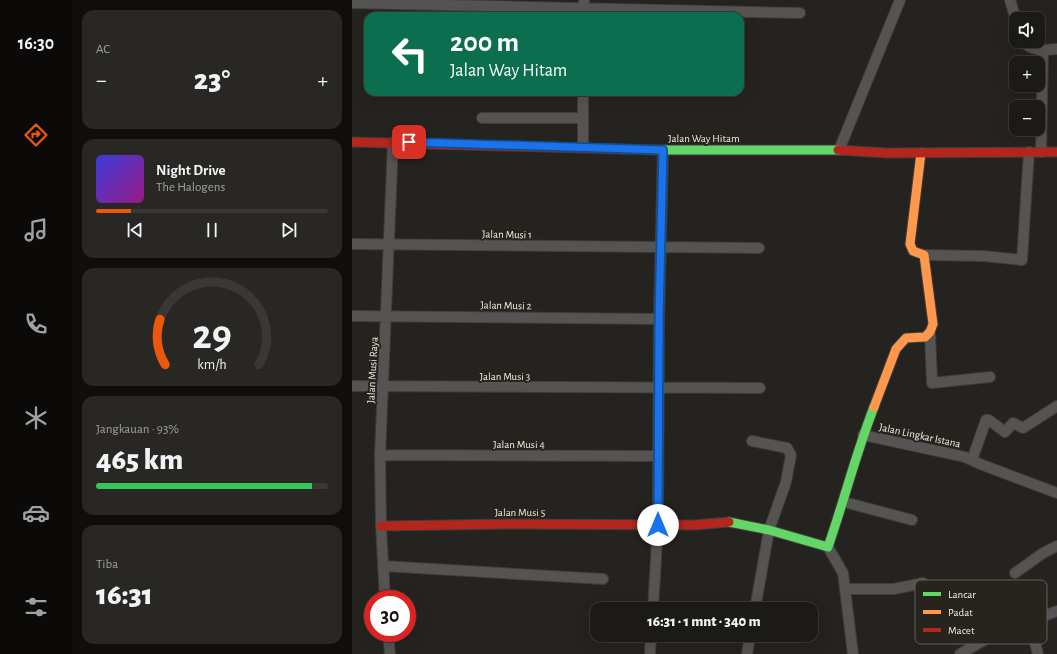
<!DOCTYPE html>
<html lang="id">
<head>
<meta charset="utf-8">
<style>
	:root { --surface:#1c1a17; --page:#292724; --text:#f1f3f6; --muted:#a0a1a1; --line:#3a3836; --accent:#ea580c }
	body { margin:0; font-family:"Alegreya Sans",sans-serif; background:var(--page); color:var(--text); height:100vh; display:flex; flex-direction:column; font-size:15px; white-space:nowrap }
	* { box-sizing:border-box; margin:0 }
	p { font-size:13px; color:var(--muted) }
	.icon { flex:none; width:22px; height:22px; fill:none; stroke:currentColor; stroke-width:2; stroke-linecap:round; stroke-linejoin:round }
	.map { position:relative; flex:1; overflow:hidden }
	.details { display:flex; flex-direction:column; gap:10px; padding:10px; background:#0f0e0d; width:280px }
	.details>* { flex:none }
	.hud { position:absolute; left:12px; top:12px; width:380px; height:84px; border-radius:12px; box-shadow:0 4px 16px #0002,0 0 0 1px var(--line); background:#0b6e4f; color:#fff; overflow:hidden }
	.tools { position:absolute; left:657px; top:12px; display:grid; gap:8px }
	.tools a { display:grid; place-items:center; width:36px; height:36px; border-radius:8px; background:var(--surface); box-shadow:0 4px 16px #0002,0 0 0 1px var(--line); font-size:20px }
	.speed { position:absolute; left:12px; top:590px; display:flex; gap:8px; font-size:20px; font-weight:700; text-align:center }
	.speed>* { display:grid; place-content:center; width:52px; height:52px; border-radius:50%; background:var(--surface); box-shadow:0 4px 16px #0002,0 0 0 1px var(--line); line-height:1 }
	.speed .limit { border:6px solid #d22; background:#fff; color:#111 }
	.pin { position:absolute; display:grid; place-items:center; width:34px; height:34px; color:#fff; margin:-17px; border-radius:8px; box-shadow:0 2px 6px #0006 }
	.me { position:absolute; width:44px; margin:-22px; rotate:0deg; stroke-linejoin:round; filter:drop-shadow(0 0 3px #0008) }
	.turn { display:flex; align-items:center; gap:14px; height:84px; padding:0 20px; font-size:18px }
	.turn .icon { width:52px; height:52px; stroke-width:2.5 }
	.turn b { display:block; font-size:28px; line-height:34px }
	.big { font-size:30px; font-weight:800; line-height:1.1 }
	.details .tile { flex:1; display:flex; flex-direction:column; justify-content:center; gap:6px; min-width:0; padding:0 14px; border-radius:12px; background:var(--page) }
	.details .dial { align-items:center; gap:0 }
	.dial svg { height:104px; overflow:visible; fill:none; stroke:var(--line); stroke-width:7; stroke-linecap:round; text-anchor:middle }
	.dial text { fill:var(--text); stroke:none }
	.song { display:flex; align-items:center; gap:12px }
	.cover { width:48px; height:48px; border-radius:6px; background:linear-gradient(135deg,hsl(240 70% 55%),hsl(310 70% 35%)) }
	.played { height:4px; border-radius:2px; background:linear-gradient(90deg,var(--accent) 15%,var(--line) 15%) }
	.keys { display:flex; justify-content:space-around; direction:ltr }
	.heat { display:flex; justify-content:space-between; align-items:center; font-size:22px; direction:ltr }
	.charge { height:6px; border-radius:3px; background:linear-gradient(90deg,#34c759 93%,var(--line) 0) }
	.trip { position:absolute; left:238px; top:602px; width:228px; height:40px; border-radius:12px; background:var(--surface); box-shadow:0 4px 16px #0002,0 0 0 1px var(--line); font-weight:800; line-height:40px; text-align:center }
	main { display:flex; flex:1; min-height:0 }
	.tab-bar { display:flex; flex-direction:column; width:72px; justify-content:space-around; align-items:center; background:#0b0a09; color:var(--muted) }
	.tab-bar .icon { width:28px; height:28px }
	.tab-bar .current { color:var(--accent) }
	.tab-bar b { font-size:18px; color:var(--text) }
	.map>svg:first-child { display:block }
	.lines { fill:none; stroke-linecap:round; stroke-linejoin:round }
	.street-casing { stroke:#3f3d39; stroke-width:12 }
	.fast-casing { stroke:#3f3d39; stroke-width:11 }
	.slow-casing { stroke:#3f3d39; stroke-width:11 }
	.jam-casing { stroke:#3f3d39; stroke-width:11 }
	.street { stroke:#555452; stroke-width:10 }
	.fast { stroke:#63d668; stroke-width:9 }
	.slow { stroke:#ff974d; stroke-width:9 }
	.jam { stroke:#b3261e; stroke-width:9 }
	.route-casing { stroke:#114b97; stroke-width:10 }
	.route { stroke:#1a73e8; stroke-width:7 }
	.labels { text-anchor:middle; stroke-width:4; stroke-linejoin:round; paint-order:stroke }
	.street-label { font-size:11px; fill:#eeece8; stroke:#27241d }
	.key { fill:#27241d; stroke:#63605a; stroke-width:1 }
	.key-label { font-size:11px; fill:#eeece8 }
</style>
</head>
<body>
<main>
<nav class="tab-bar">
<b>16:30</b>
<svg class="icon current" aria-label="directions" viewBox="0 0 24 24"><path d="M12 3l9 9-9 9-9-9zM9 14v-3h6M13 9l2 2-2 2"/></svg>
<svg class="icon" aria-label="music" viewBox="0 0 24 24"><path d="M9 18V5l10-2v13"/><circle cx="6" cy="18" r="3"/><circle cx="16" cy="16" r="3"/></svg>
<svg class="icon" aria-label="phone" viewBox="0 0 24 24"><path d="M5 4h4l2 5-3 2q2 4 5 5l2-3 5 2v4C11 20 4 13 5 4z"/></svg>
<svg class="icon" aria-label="climate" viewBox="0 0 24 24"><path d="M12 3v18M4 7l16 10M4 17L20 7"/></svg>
<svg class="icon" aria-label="car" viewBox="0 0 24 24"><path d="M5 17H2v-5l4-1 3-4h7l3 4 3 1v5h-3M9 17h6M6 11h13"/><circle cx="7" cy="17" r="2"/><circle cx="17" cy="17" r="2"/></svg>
<svg class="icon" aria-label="filters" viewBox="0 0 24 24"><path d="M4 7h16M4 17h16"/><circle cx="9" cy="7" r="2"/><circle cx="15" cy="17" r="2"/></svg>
</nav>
<section class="details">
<div class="tile"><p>AC</p>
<div class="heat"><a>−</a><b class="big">23°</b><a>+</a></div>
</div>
<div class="tile">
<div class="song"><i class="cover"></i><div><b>Night Drive</b><p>The Halogens</p></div></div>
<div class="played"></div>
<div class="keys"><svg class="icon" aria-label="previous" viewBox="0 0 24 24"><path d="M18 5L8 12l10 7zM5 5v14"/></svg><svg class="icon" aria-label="pause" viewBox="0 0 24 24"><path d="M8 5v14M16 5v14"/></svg><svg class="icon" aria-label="next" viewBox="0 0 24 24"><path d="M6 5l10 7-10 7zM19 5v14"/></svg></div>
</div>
<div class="tile dial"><svg viewBox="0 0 100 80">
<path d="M14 69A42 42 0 1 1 86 69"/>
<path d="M14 69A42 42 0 0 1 10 34" stroke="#ea580c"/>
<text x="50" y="56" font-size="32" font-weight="700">29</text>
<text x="50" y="72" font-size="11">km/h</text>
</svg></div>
<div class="tile"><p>Jangkauan · 93%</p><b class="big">465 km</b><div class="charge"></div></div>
<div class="tile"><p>Tiba</p><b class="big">16:31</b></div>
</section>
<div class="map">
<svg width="705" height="654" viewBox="0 0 705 654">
	<rect width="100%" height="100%" fill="#25231f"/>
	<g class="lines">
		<defs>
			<path id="street" d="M658 0 664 20
				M0 3 448 13
				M231 16 232 0
				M670 41C680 52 692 50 705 49
				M130 118H231
				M231 147V92
				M487 150 548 0
				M689 152 691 50
				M0 244 407 248
				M572 255 631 256 670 260 677 152
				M0 316 307 319
				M578 332 580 383 638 377
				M0 386 408 388
				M511 435 613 457 628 464 705 493
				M400 441 435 448 439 455 434 482 417 530 403 609
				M28 455 306 456
				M620 460 634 420H637L653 432 661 423 671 428 705 406
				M492 502 560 520
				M476 547 491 573 501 654
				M31 566 251 579
				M663 573 691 553 705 546
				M494 589H542L571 583
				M33 599 29 526 28 455 41 142
				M301 609 306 525 307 319 311 150
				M677 621 686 654
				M36 633 38 654
				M298 654 299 635
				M395 654 398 635
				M608 654 634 639 705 611"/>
			<path id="fast" d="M304 150H486
				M377 522 417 530 476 547C492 501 504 453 522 407"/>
			<path id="slow" d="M522 407 544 349 554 338 573 337 578 332 581 324 572 255 561 251 558 244 569 153"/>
			<path id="jam" d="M0 142 304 150
				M486 150 535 153 705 152
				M29 526 159 524 343 525 377 522"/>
		</defs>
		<use href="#street" class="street-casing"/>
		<use href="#fast" class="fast-casing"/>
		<use href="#slow" class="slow-casing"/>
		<use href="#jam" class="jam-casing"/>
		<use href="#street" class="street"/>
		<use href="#fast" class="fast"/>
		<use href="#slow" class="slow"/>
		<use href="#jam" class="jam"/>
	</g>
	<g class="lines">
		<defs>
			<path id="route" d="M57 142 311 150 307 319 306 525"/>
		</defs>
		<use href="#route" class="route-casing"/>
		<use href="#route" class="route"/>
	</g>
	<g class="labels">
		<g class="street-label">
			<text x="352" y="142">Jalan Way Hitam</text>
			<text transform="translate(155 234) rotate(1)" y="4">Jalan Musi 1</text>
			<text transform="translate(154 305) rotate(1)" y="4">Jalan Musi 2</text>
			<text transform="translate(20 370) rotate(-87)" y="4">Jalan Musi Raya</text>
			<text x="153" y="380">Jalan Musi 3</text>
			<text transform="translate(568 435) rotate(12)" y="4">Jalan Lingkar Istana</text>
			<text x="167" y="448">Jalan Musi 4</text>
			<text x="168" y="516">Jalan Musi 5</text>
		</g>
	</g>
	<rect x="563" y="580" width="132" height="64" rx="6" class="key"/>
	<rect x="571" y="592" width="18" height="4" fill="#63d668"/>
	<rect x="571" y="610" width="18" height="4" fill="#ff974d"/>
	<rect x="571" y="628" width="18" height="4" fill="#b3261e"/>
	<g class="key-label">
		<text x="596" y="598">Lancar</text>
		<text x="596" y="616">Padat</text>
		<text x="596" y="634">Macet</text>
	</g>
</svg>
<div class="tools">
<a><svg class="icon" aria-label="sound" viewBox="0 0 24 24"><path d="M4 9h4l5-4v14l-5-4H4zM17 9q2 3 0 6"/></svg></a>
<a>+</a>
<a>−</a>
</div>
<div class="speed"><div class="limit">30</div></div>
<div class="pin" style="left:57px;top:142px;background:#d93025"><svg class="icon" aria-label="arrive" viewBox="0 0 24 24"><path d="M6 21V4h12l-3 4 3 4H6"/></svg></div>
<svg class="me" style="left:306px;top:525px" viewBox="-20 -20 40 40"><circle r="19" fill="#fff"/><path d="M0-13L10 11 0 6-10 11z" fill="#1a73e8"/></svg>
<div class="trip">16:31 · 1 mnt · 340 m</div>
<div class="hud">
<div class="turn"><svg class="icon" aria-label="left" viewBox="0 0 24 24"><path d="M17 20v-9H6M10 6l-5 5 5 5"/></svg><div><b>200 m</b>Jalan Way Hitam</div></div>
</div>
</div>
</main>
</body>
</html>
